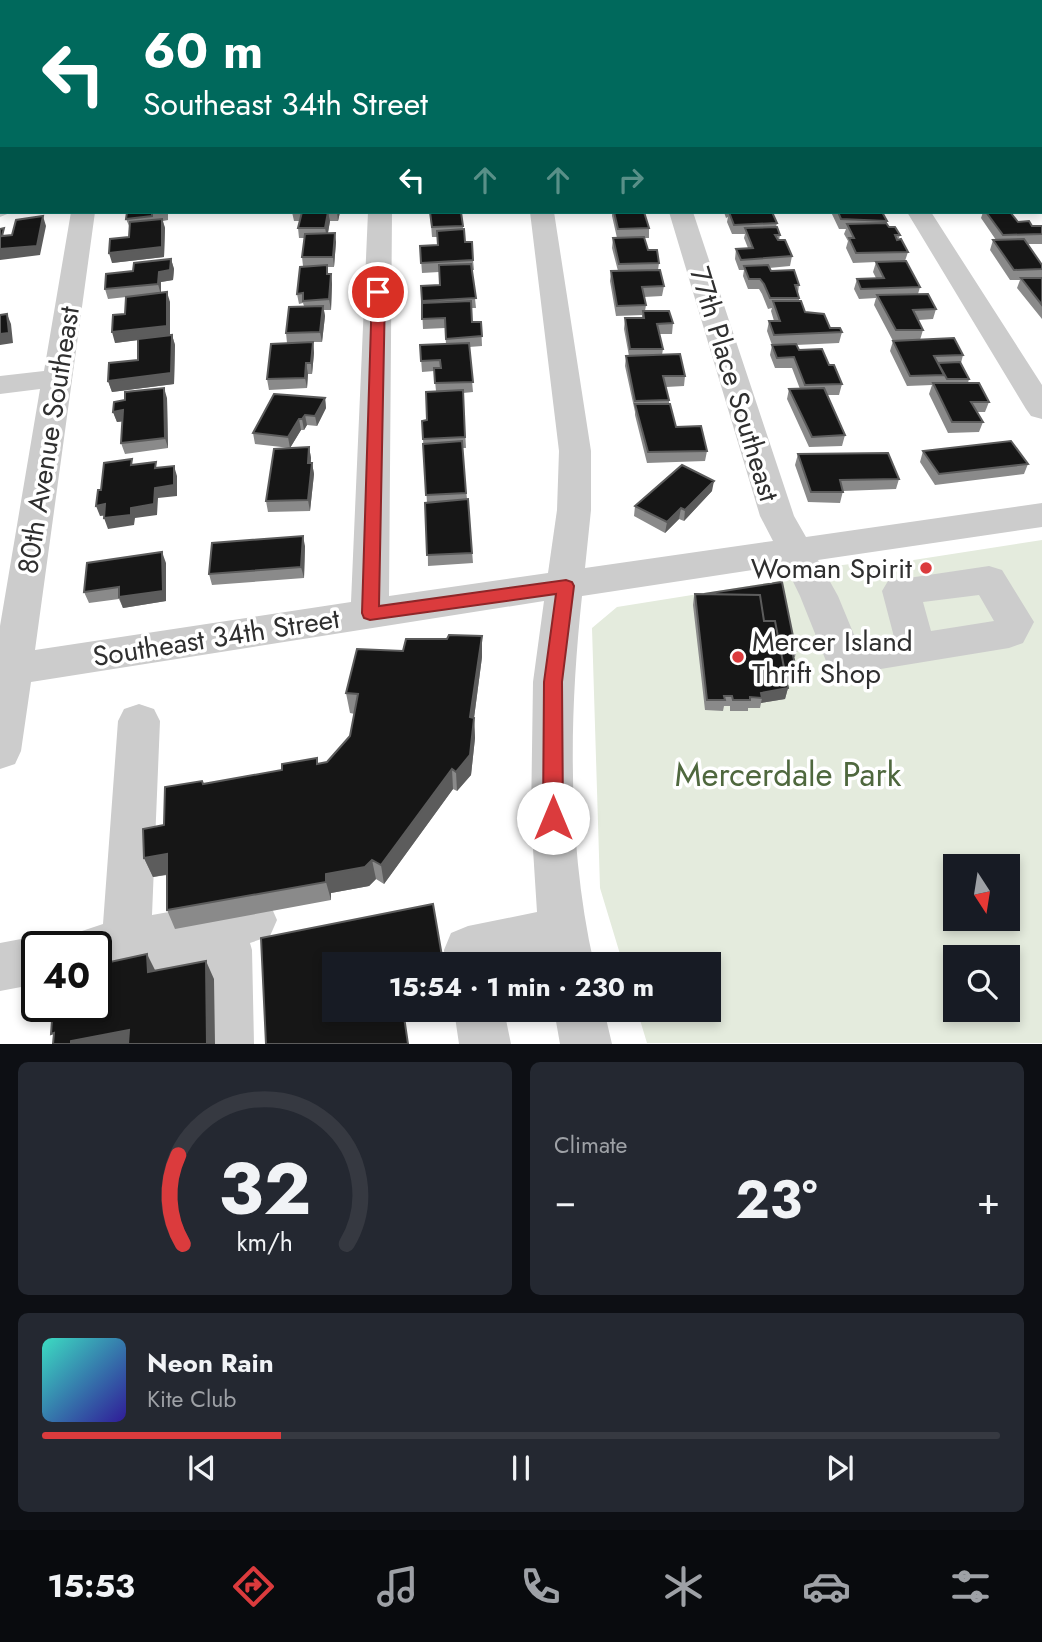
<!DOCTYPE html>
<html lang="en">
<head>
<meta charset="utf-8">
<style>
	:root { --surface:#171b24; --page:#242831; --text:#f1f3f6; --muted:#9ea1a6; --line:#363941; --accent:#db3b3d }
	body { margin:0; font-family:Jost,sans-serif; background:var(--page); color:var(--text); height:100vh; display:flex; flex-direction:column; font-size:26px; white-space:nowrap }
	* { box-sizing:border-box; margin:0 }
	p { font-size:23px; color:var(--muted) }
	.icon { flex:none; width:38px; height:38px; fill:none; stroke:currentColor; stroke-width:2; stroke-linecap:round; stroke-linejoin:round }
	.map { position:relative; height:1044px; overflow:hidden }
	.panel { display:flex; flex-direction:column; gap:18px; padding:18px; background:#0d0f14; flex:1 }
	.panel>* { flex:none }
	.guide { position:absolute; left:0px; top:0px; width:1043px; height:214px; box-shadow:0 4px 10px #0003; background:#00695c; color:#fff; overflow:hidden }
	.needle { width:46px; rotate:168deg }
	.buttons { position:absolute; left:943px; top:854px; display:grid; gap:14px }
	.buttons a { display:grid; place-items:center; width:77px; height:77px; border-radius:0px; background:var(--surface); box-shadow:0 4px 10px #0003; font-size:35px }
	.speed { position:absolute; left:21px; top:931px; display:flex; gap:14px; font-size:35px; font-weight:700; text-align:center }
	.speed>* { display:grid; place-content:center; width:91px; height:91px; border-radius:50%; background:var(--surface); box-shadow:0 4px 10px #0003; line-height:1 }
	.speed .limit { border:4px solid #111; border-radius:10px; background:#fff; color:#111 }
	.pin { position:absolute; display:grid; place-items:center; width:60px; height:60px; color:#fff; margin:-30px; border:4px solid #fff; border-radius:50%; box-shadow:0 2px 7px #0007 }
	.me { position:absolute; width:77px; margin:-38px; rotate:0deg; stroke-linejoin:round; filter:drop-shadow(0 0 5px #0008) }
	.turn { display:flex; align-items:center; gap:24px; height:147px; padding:0 28px; font-size:32px }
	.turn .icon { width:91px; height:91px; stroke-width:2.5 }
	.turn b { display:block; font-size:49px; line-height:60px }
	.lanes { display:flex; align-items:center; height:66px; padding:0 28px; background:#0003; justify-content:center; gap:35px; direction:ltr }
	.lanes .off { opacity:.35 }
	.big { font-size:52px; font-weight:700; line-height:1.1 }
	.panel .card { flex:1; display:flex; flex-direction:column; justify-content:center; gap:10px; min-width:0; padding:0 24px; border-radius:10px; background:var(--page) }
	.panel .dial { align-items:center; gap:0 }
	.dial svg { height:182px; overflow:visible; fill:none; stroke:var(--line); stroke-width:7; stroke-linecap:round; text-anchor:middle }
	.dial text { fill:var(--text); stroke:none }
	.song { display:flex; align-items:center; gap:21px }
	.cover { width:84px; height:84px; border-radius:10px; background:linear-gradient(135deg,hsl(170 70% 55%),hsl(250 70% 35%)) }
	.played { height:7px; border-radius:4px; background:linear-gradient(90deg,var(--accent) 25%,var(--line) 25%) }
	.keys { display:flex; justify-content:space-around; direction:ltr }
	.heat { display:flex; justify-content:space-between; align-items:center; font-size:38px; direction:ltr }
	.panel .tiles { flex:1; display:grid; gap:18px; grid-template-columns:1fr 1fr }
	.card:last-child { grid-column:span 2 }
	.trip { position:absolute; left:322px; top:952px; width:399px; height:70px; border-radius:0px; background:var(--surface); box-shadow:0 4px 10px #0003; font-weight:700; line-height:70px; text-align:center }
	.menu { display:flex; height:112px; justify-content:space-around; align-items:center; background:#090b0e; color:var(--muted) }
	.menu .icon { width:49px; height:49px }
	.menu .selected { color:var(--accent) }
	.menu b { font-size:32px; color:var(--text) }
	.map>svg:first-child { display:block }
	.green { fill:#e4ebdd; fill-rule:evenodd }
	.lines { fill:none; stroke-linecap:round; stroke-linejoin:round }
	.minor { fill:#ccc; fill-rule:evenodd }
	.wall { fill:#8a8a8a }
	.shaded-wall { fill:#5c5c5c }
	.building { fill:#161616; stroke:#5c5c5c; stroke-width:2 }
	.route { fill:#db3b3d; stroke:#8e2628; stroke-width:2 }
	.poi-dot { fill:#db3b3d; stroke:#fff; stroke-width:2.5 }
	.labels { text-anchor:middle; stroke-width:7; stroke-linejoin:round; paint-order:stroke }
	.street-label { font-size:28px; fill:#2f2f2f; stroke:#fff }
	.poi-label { font-size:28px; fill:#2f2f2f; stroke:#fff; text-anchor:end }
	.near-park-label { font-size:33px; fill:#4f683e; stroke:#fff }
</style>
</head>
<body>
<div class="map">
<svg width="1042" height="1044" viewBox="0 0 1042 1044">
	<rect width="100%" height="100%" fill="#fff"/>
	<path class="green" d="M1042 540V1043H647L637 1010H709V964H623L600 888 592 628 617 607 823 574V571L827 567 866 562H871L875 566ZM956 866H1008V919H956ZM956 957H1008V1010H956Z"/>
	<g class="lines">
		<path class="minor" d="M109 0H127V2H109Z
			M305 0H323L324 2H306Z
			M500 0H518L519 2H501Z
			M605 0H623L624 2H606Z
			M776 0H794L795 2H777Z
			M934 0H953L933 2Z
			M990 0H1010L1011 2H991Z
			M1041 24H1042V36H1041Z
			M0 202 2 212H12L0 217Z
			M71 212H95L35 650 351 602 368 212H392L389 596 548 573 557 510 559 451 530 212H554L591 451V510L585 568 773 541 760 516 669 212H693L794 516 806 537 1042 503V527L818 560 838 596 857 642 894 637 882 591 888 581 989 566 1002 570 1034 622 1023 643 1009 648 844 675 830 671 800 596 785 565 582 596C569 717 567 844 594 964H544L543 957 512 964H445L444 950 451 933 468 926 537 912 531 818 533 682 544 601 31 682 21 751 15 764 0 769V626L40 389 0 394V376L44 371ZM979 595 994 621 931 631 923 602Z
			M907 212H931L1042 385V419L1031 416 1026 409Z
			M139 704 154 709 160 721 152 915 253 897 270 904 277 920 270 936 250 943 252 950 254 1044H202L203 978 96 999V947H72L79 932 103 924 118 721 124 709Z
			M37 936 54 943 56 947H37V984L0 991V943Z
			M454 1010H504L511 1044H459Z
			M554 1010H604L612 1044H560Z"/>
	</g>
	<path class="wall" d="M441 0H464V2H466H442Z
		M720 0H762V2H724Z
		M1041 71H1042V159L1041 158Z
		M127 212H168V220L163 221 165 228 164 257 112 263 129 237 130 228 126 219Z
		M292 212H340L338 221H330L328 233 336 242 334 267H327L328 274H331L332 284 331 310H324L325 316 322 342H313L314 353 312 374H308L307 388 269 390 267 379 287 343 286 333 304 306 303 303 299 304 297 294 303 266 302 257 304 238H299L298 228 300 221H294Z
		M430 212H461L465 242 473 260 474 270H472L476 308H471L472 322H481L482 346 469 347 473 392 463 393 466 448H462L467 499H468L473 563 428 566 427 503 423 439 427 420 436 391 434 371 422 372 420 345 446 344 445 328 423 329 421 286 440 285 439 272 422 273 420 246 437 245V237H432Z
		M612 212H644L649 228V238H644L648 250 659 263 658 270 664 286 662 296 644 297 646 305 645 311 673 323 672 334H659L663 349 662 355 685 376 684 386 666 387 669 400V404L676 427 707 451 705 461 647 463 635 415V412L625 366 626 356H629L624 329 625 318H642V315L616 316 610 281 611 271H618L612 248 613 238H617L612 216Z
		M724 212H772L777 223 776 227 780 235 779 240 792 256 790 266 769 268 771 271 799 285 798 293 799 298V301L805 312 830 328 842 332 839 343 796 345 799 350 829 365 842 384 839 395H827L845 435 842 446 809 447 787 399 789 389H800L792 368H775L770 355 772 345 767 331 769 321H774L771 311 772 308 768 309 762 294 759 289H748L743 276 744 270H739L735 259 736 249 748 248 744 238 745 234H732L727 222 728 217 726 218Z
		M831 212H882L889 227 900 235 898 240 908 252 905 261 920 287 918 294 936 309 933 319 918 320 923 330 920 340 963 355 961 363 969 379 968 383 989 402 985 412H977L983 422 979 432 948 433 929 394 932 385 907 386 890 351 893 341 874 305 876 298 859 299 854 289 857 279 876 278 873 272 876 262 853 263 846 248 848 241 844 234 846 229H839Z
		M983 212H1010L1018 222 1032 226H1042V244H1028L1042 265V319L1017 288 1020 280H1010L990 250 993 240H996L981 218Z
		M171 259 174 269 173 280 161 282V293L170 302V335H172L175 345 174 384 112 392 108 381 138 360V340L115 343 125 314 126 297 108 299 105 289 133 271Z
		M167 398 168 448 125 454 121 443 123 421 117 422 113 412Z
		M325 398 326 408 317 426 307 425 304 430H301L290 448 255 444 253 433Z
		M309 447 311 458V463H312L314 474 310 511 268 512 266 501Z
		M923 451 1028 464 1024 474 935 485 920 462Z
		M798 454 899 479 896 489 843 491 840 503 808 502 795 465Z
		M712 491 684 521 679 519 665 533 634 516 635 506Z
		M305 546 304 578 212 585 209 574Z
		M166 563V601L123 608 119 599 89 603 84 592Z
		M694 596 796 651 795 657H794L798 678 797 683H787L788 688 785 699 761 703 760 708H748V711H730V706H724L723 711 705 710 693 605Z
		M482 657 474 718 475 738 471 775 457 791 453 789 384 884 376 879 369 886 331 893V900L175 929 167 910V875L153 877 144 858 203 784 327 762 350 736 355 714 350 713 346 693Z"/>
	<path class="shaded-wall" d="M157 0H179V2H158Z
		M0 176H2V186H0Z
		M328 212 330 221 327 238 325 228Z
		M337 212H340L338 221Z
		M43 216 46 226 40 255 0 260V249Z
		M162 219 165 228 164 257 112 263 109 253Z
		M335 233 336 242 334 267 333 257Z
		M171 259 174 269 173 280 161 282V295L158 284 159 272Z
		M331 274 332 284 331 310 329 299Z
		M167 292 170 302V336L115 343 112 332Z
		M323 306 325 316 322 342 320 332Z
		M7 314 11 324 13 343 0 345V334Z
		M172 335 175 345 174 384 112 392 108 381Z
		M313 342 314 353 312 374 311 363Z
		M306 363 308 374 307 388 305 378Z
		M164 388 167 398 168 448 165 438Z
		M325 398 326 408 317 426 315 416Z
		M123 410 127 421 117 422 113 412Z
		M305 415 307 425 304 430 302 419Z
		M299 419 301 430 290 448 288 437Z
		M309 447 311 458 310 474 308 463Z
		M312 463 314 474 310 511 308 500Z
		M174 466 177 476V496L158 498 157 515 135 518 134 525 108 529 104 518 155 488Z
		M714 481 712 491 684 521 685 510Z
		M105 504 109 515 100 516 96 506Z
		M681 508 679 519 665 533 667 522Z
		M303 536 305 546 304 578 301 567Z
		M162 552 166 563V601L123 608 119 597Z
		M482 636V657L474 718 475 738 471 775 457 791 456 772 470 717Z
		M788 688 785 699 761 703 762 698 761 693Z
		M452 769 453 789 384 884 381 865Z
		M167 854 175 873 153 877 144 858Z
		M372 860 376 879 369 886 331 893V900L326 882V874Z
		M147 954 156 972H148Z
		M206 961 214 979 215 1044H207Z
		M129 1030 137 1044H71V1041Z"/>
	<path class="building" d="M55 0H72L71 2H44Z
		M256 0H277L278 2H257Z
		M348 0H370V2H349Z
		M567 0H589L590 2H568Z
		M645 0H687V2H646Z
		M854 0H891L884 2H858Z
		M1041 113H1042V134H1041Z
		M2 164V176H0V165Z
		M127 212H152V216L126 219Z
		M302 212H328L325 228H298Z
		M430 212H461L463 226 432 227Z
		M614 212H644L649 228 618 229Z
		M729 212H772L777 223 734 225Z
		M838 212H882L887 221 841 219Z
		M986 212H1010L1018 222 1029 221 1032 226H1042V234L1003 235Z
		M43 216 37 246 0 249V229L4 228 2 236 12 235 16 220Z
		M162 219V247L109 253 110 239 129 237 130 222Z
		M886 223 889 227H895L900 235H895L897 240 901 239 908 252 856 253 849 238H854L847 224Z
		M777 227 780 235H775L778 240H785L792 256 741 260 736 249 753 248 745 228Z
		M464 229 465 242H472L473 260 421 263 420 246 438 245 437 231Z
		M335 233 333 257H302L305 234Z
		M644 237 648 250H657L659 263 619 264 613 238Z
		M1024 239 1042 265V269L1014 270 993 240Z
		M171 259 170 270 159 272 158 284 105 289 106 274 133 271 134 263Z
		M906 261 920 287 861 289 857 279 884 278 876 262Z
		M471 264 476 298 422 301 421 286 440 285 439 265Z
		M327 265V274H331L329 299 303 301V293L297 294 300 267Z
		M768 265 771 271 794 270 799 285H795L799 298H770L764 284 760 279H749L744 266Z
		M660 270 664 286 642 287 646 305 617 306 611 271Z
		M1021 278H1042V305Z
		M167 292V326L112 332 113 315 125 314 126 297Z
		M928 294 936 309 913 310 923 330H896L877 295Z
		M471 301 472 322H481L482 336 446 339 445 318 422 319V303Z
		M773 301H801L805 312 824 314 830 328H840L842 332 774 335 769 321H780Z
		M323 306 320 332 286 333 289 307Z
		M643 311H669L673 323 657 324 663 349H630L625 318H644Z
		M7 314 9 333 0 334V315Z
		M172 335 171 373 108 381 109 363 138 360V339Z
		M954 338 963 355 934 356 944 375 910 376 893 341Z
		M313 342 311 363H306L305 378 267 379 271 344Z
		M469 343 473 382 435 383 434 368H441L440 360 421 361 420 345Z
		M796 344 799 350 822 349 829 365H834L842 384 805 385 794 357 777 358 772 345Z
		M680 354 685 376H663L669 400 635 401 626 356Z
		M960 362 969 379H947L938 363Z
		M933 383H979L989 402H971L983 422H952Z
		M164 388 165 438 121 443 123 410 113 412 114 402 125 400V392Z
		M824 388 845 435 812 437 789 389Z
		M463 390 465 437 423 439 422 421 427 420 426 392Z
		M274 394 325 398 315 416 305 415 302 419H299L288 437 253 433Z
		M635 404H670L676 427 701 426 707 451 648 452Z
		M462 441 466 493 426 495 423 444Z
		M1011 441 1028 464 939 474 923 451Z
		M309 447 308 463H312L308 500 266 501 274 449Z
		M888 453 899 479 840 480 843 492H811L798 454Z
		M132 459 131 465 156 462 155 468 174 466V485L155 488 154 504 131 508V515L104 518 105 504 96 506 98 490H101L104 463Z
		M682 465 714 481 685 510 681 508 667 522 635 506Z
		M468 499 472 553 427 555 425 503Z
		M303 536 301 567 209 574 212 543Z
		M162 552 163 591 119 597V587L84 592 87 563Z
		M782 582 796 651H792L798 678H786L775 621H764L760 595 704 594Z
		M695 594 760 595 764 621H775L788 688 761 693 762 698 750 697V700H733L732 696H724L725 700H707Z
		M449 635 482 636 470 717 474 718 470 755 456 772 452 769 381 865 372 860 365 867 326 874V882L167 910V854L144 858 143 829 164 825 165 787 202 781 203 784 282 770V764L317 758V764L327 762 350 736 358 694 346 693 357 649 403 651 406 639H447Z
		M433 904 443 962 433 964H334V1010H403L408 1044H266L261 938Z
		M147 954 148 972 206 961 207 1044H128L129 1030 71 1041V1044H53L54 1033 51 1034 53 1006H96V965Z"/>
	<path class="route" d="M378 288 385 292 379 606 566 580 572 582 574 586 562 682 563 818 560 824 553 827 546 824 543 818 544 682 556 594 370 620 364 618 362 613 372 292Z"/>
	<g class="poi-dot">
		<circle cx="926" cy="568" r="7"/>
		<circle cx="738" cy="657" r="7"/>
	</g>
	<g class="labels">
		<g class="street-label">
			<text transform="translate(735 384) rotate(73)" y="10">77th Place Southeast</text>
			<text transform="translate(48 440) rotate(-81)" y="10">80th Avenue Southeast</text>
			<text transform="translate(216 637) rotate(-9)" y="10">Southeast 34th Street</text>
		</g>
		<g class="poi-label">
			<text x="912" y="578">Woman Spirit</text>
			<text x="752" y="651" text-anchor="start">Mercer Island<tspan x="752" dy="32">Thrift Shop</tspan></text>
		</g>
		<g class="near-park-label">
			<text x="788" y="786">Mercerdale Park</text>
		</g>
	</g>
</svg>
<div class="buttons">
<a><svg class="needle" viewBox="-14 -14 28 28"><path d="M0-13l5 13h-10z" fill="#e53935"/><path d="M0 13l5-13h-10z" fill="#9ea1a6"/></svg></a>
<a><svg class="icon" aria-label="search" viewBox="0 0 24 24"><circle cx="10" cy="10" r="6"/><path d="M15 15l6 6"/></svg></a>
</div>
<div class="speed"><div class="limit">40</div></div>
<div class="pin" style="left:378px;top:292px;background:#d93025"><svg class="icon" aria-label="arrive" viewBox="0 0 24 24"><path d="M6 21V4h12l-3 4 3 4H6"/></svg></div>
<svg class="me" style="left:553px;top:818px" viewBox="-20 -20 40 40"><circle r="19" fill="#fff"/><path d="M0-13L10 11 0 6-10 11z" fill="#db3b3d"/></svg>
<div class="trip">15:54 · 1 min · 230 m</div>
<div class="guide">
<div class="turn"><svg class="icon" aria-label="left" viewBox="0 0 24 24"><path d="M17 20v-9H6M10 6l-5 5 5 5"/></svg><div><b>60 m</b>Southeast 34th Street</div></div>
<div class="lanes"><svg class="icon" aria-label="left" viewBox="0 0 24 24"><path d="M17 20v-9H6M10 6l-5 5 5 5"/></svg><svg class="icon off" aria-label="ahead" viewBox="0 0 24 24"><path d="M12 20V5M6 11l6-6 6 6"/></svg><svg class="icon off" aria-label="ahead" viewBox="0 0 24 24"><path d="M12 20V5M6 11l6-6 6 6"/></svg><svg class="icon off" aria-label="right" viewBox="0 0 24 24"><path d="M7 20v-9h11M14 6l5 5-5 5"/></svg></div>
</div>
</div>
<section class="panel">
<div class="tiles">
<div class="card dial"><svg viewBox="0 0 100 80">
<path d="M14 69A42 42 0 1 1 86 69"/>
<path d="M14 69A42 42 0 0 1 12 30" stroke="#db3b3d"/>
<text x="50" y="56" font-size="32" font-weight="700">32</text>
<text x="50" y="72" font-size="11">km/h</text>
</svg></div>
<div class="card"><p>Climate</p>
<div class="heat"><a>−</a><b class="big">23°</b><a>+</a></div>
</div>
<div class="card">
<div class="song"><i class="cover"></i><div><b>Neon Rain</b><p>Kite Club</p></div></div>
<div class="played"></div>
<div class="keys"><svg class="icon" aria-label="previous" viewBox="0 0 24 24"><path d="M18 5L8 12l10 7zM5 5v14"/></svg><svg class="icon" aria-label="pause" viewBox="0 0 24 24"><path d="M8 5v14M16 5v14"/></svg><svg class="icon" aria-label="next" viewBox="0 0 24 24"><path d="M6 5l10 7-10 7zM19 5v14"/></svg></div>
</div>
</div>
</section>
<nav class="menu">
<b>15:53</b>
<svg class="icon selected" aria-label="directions" viewBox="0 0 24 24"><path d="M12 3l9 9-9 9-9-9zM9 14v-3h6M13 9l2 2-2 2"/></svg>
<svg class="icon" aria-label="music" viewBox="0 0 24 24"><path d="M9 18V5l10-2v13"/><circle cx="6" cy="18" r="3"/><circle cx="16" cy="16" r="3"/></svg>
<svg class="icon" aria-label="phone" viewBox="0 0 24 24"><path d="M5 4h4l2 5-3 2q2 4 5 5l2-3 5 2v4C11 20 4 13 5 4z"/></svg>
<svg class="icon" aria-label="climate" viewBox="0 0 24 24"><path d="M12 3v18M4 7l16 10M4 17L20 7"/></svg>
<svg class="icon" aria-label="car" viewBox="0 0 24 24"><path d="M5 17H2v-5l4-1 3-4h7l3 4 3 1v5h-3M9 17h6M6 11h13"/><circle cx="7" cy="17" r="2"/><circle cx="17" cy="17" r="2"/></svg>
<svg class="icon" aria-label="filters" viewBox="0 0 24 24"><path d="M4 7h16M4 17h16"/><circle cx="9" cy="7" r="2"/><circle cx="15" cy="17" r="2"/></svg>
</nav>
</body>
</html>
